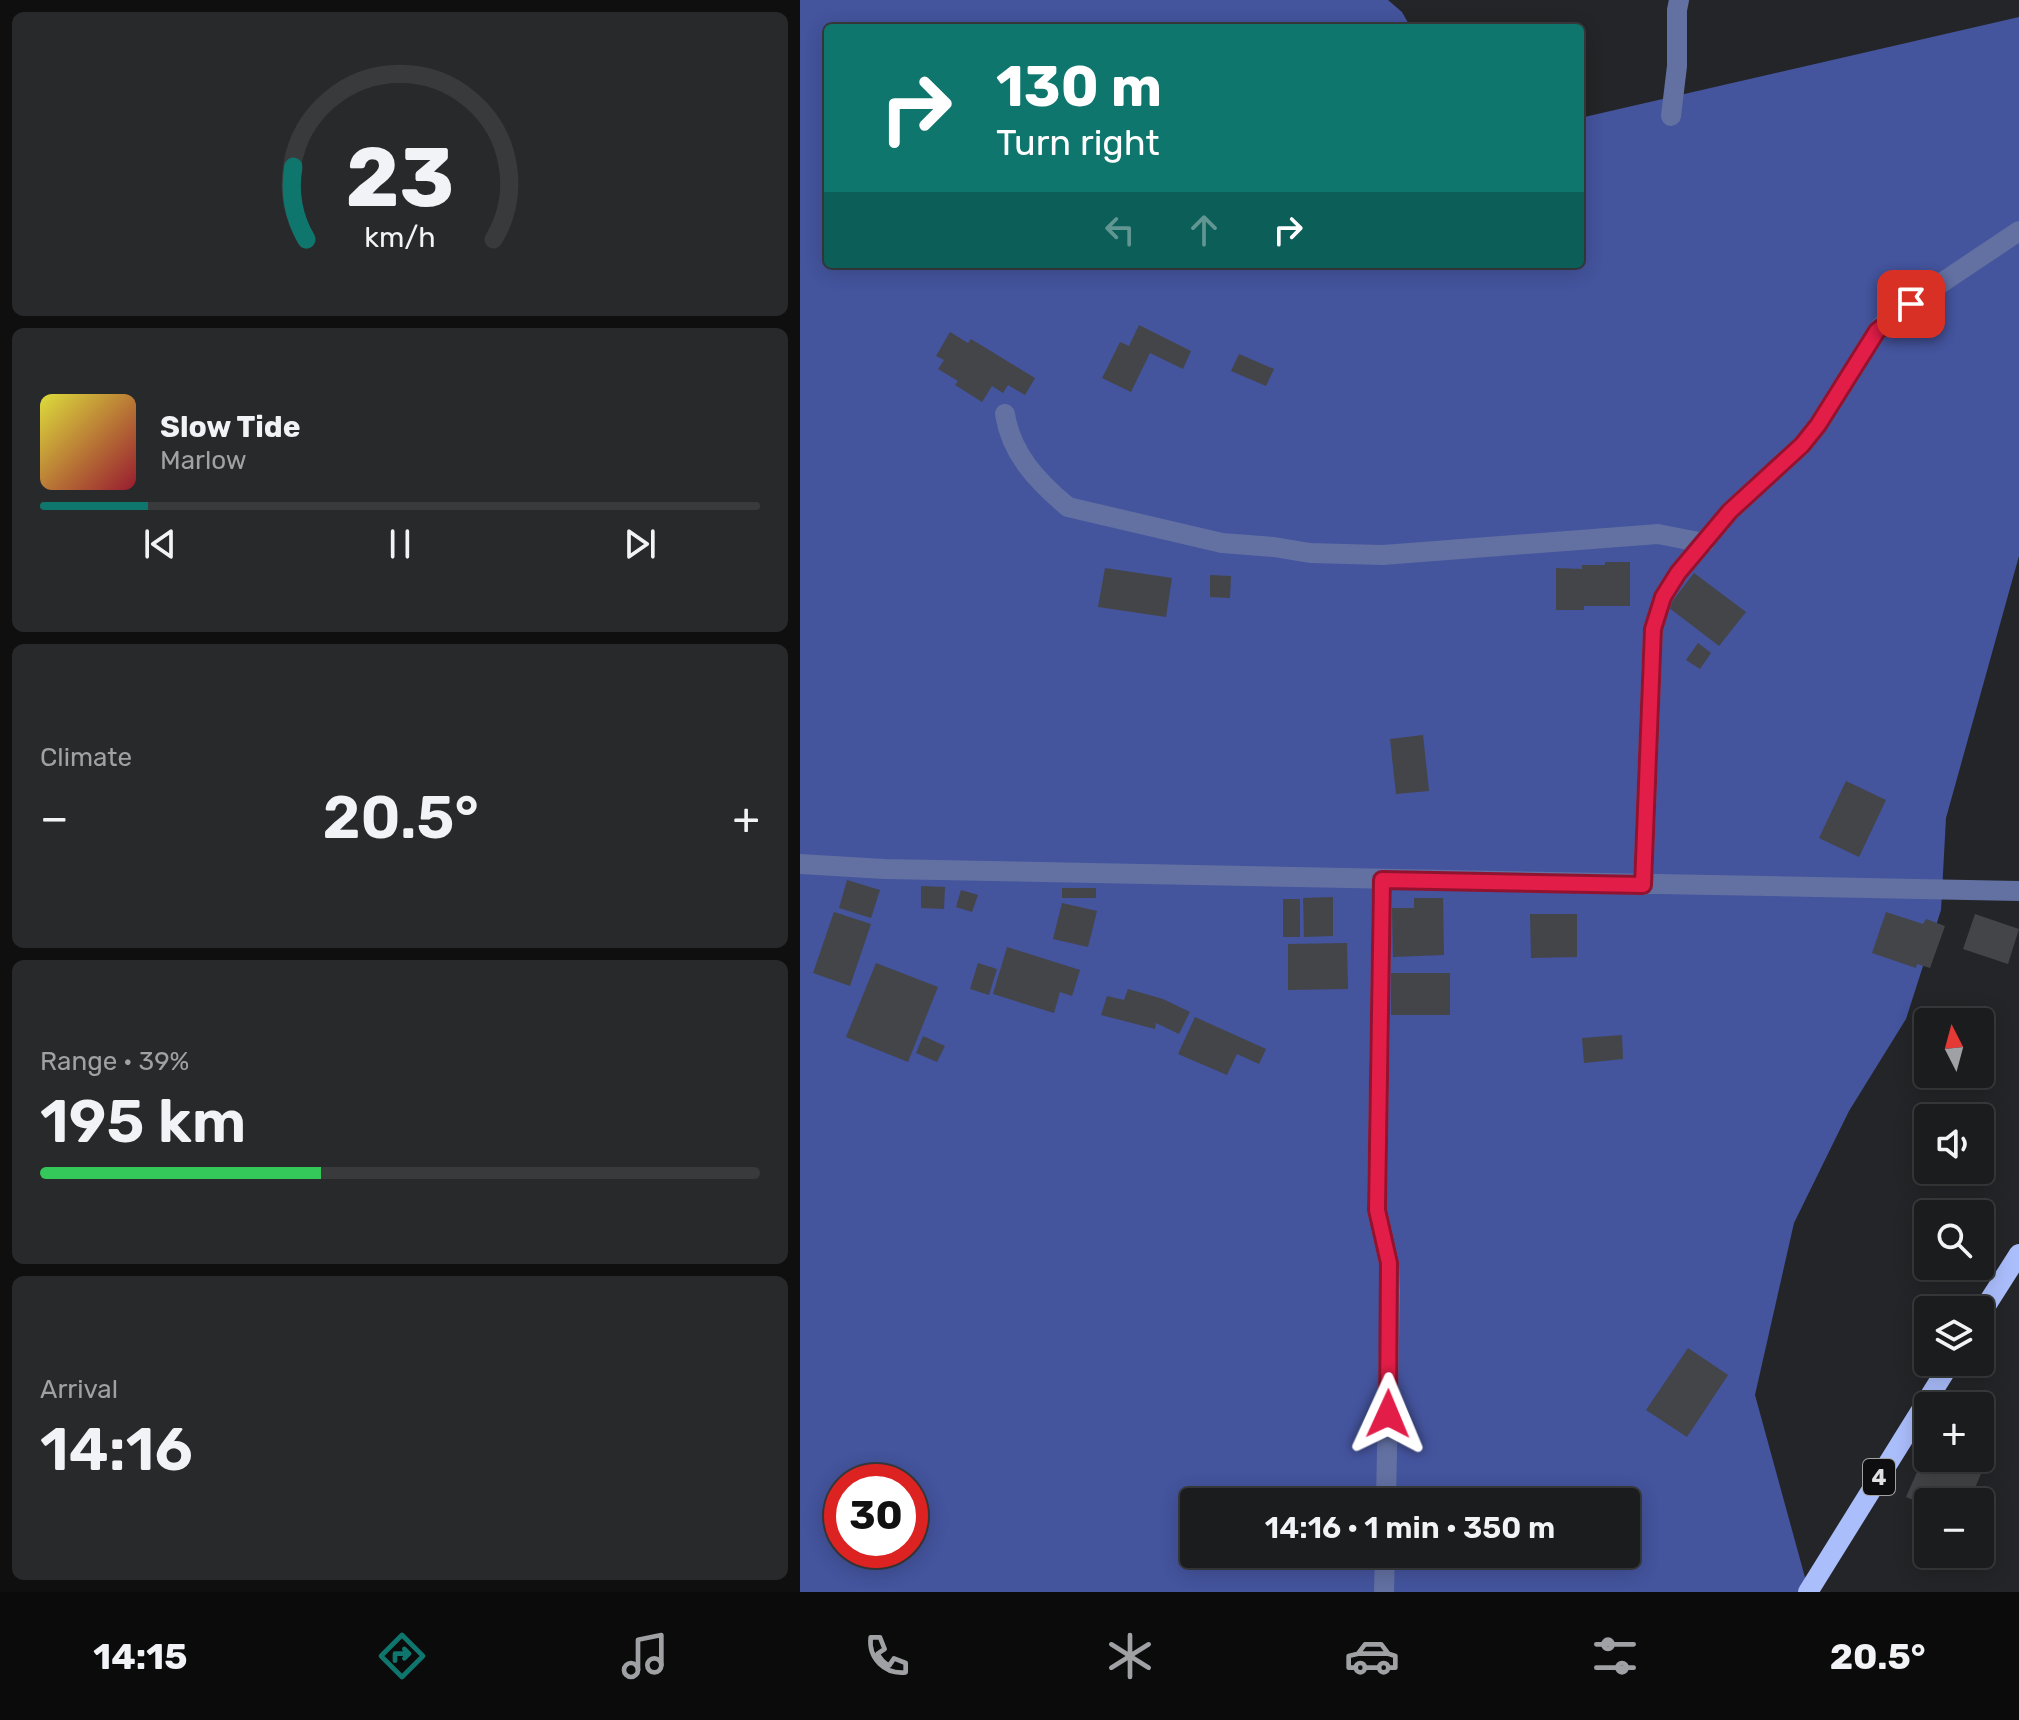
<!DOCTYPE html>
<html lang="en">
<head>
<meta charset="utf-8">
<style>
	:root { --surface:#1b1c1e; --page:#28292b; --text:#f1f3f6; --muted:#a0a1a4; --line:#393a3c; --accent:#0f766e }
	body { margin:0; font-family:Rubik,sans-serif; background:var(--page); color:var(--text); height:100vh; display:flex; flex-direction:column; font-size:30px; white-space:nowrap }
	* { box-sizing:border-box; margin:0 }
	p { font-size:26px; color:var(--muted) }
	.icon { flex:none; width:44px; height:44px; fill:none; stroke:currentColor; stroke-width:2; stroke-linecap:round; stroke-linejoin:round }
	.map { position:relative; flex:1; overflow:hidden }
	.side { display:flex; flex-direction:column; gap:12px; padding:12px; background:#0f0f10; width:800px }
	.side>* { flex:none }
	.banner { position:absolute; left:24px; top:24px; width:760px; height:244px; border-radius:8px; box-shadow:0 4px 20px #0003,0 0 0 2px var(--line); background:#0f766e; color:#fff; overflow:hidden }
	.needle { width:52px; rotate:354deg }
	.tools { position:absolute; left:1114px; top:1008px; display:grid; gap:16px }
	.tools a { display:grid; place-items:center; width:80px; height:80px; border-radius:8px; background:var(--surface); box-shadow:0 4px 20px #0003,0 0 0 2px var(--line); font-size:40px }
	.speed { position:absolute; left:24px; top:1464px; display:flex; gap:16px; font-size:40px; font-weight:700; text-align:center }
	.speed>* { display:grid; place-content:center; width:104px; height:104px; border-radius:50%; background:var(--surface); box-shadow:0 4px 20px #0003,0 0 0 2px var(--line); line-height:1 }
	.speed .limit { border:12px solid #d22; background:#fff; color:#111 }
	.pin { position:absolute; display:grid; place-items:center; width:68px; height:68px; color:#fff; margin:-34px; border-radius:16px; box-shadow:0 4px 12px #0006 }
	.me { position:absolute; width:88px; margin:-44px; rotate:1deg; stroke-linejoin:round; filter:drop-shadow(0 0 6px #0008) }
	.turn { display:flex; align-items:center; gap:28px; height:168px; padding:0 40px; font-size:36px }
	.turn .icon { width:104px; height:104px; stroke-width:2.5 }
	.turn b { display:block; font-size:56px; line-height:68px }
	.lanes { display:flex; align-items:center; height:76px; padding:0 40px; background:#0003; justify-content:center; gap:40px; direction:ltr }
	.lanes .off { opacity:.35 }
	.big { font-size:60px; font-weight:600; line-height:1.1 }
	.side .widget { flex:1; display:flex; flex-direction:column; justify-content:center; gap:12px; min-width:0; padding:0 28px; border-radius:12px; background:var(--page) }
	.side .dial { align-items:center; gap:0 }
	.dial svg { height:208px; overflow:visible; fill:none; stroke:var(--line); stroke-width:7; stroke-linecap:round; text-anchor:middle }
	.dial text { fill:var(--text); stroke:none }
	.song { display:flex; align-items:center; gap:24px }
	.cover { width:96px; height:96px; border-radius:12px; background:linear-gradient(135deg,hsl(60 70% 55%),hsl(350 70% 35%)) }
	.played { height:8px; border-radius:4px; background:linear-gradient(90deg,var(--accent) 15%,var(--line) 15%) }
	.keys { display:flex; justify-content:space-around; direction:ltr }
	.heat { display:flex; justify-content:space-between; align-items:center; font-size:44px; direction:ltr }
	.charge { height:12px; border-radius:6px; background:linear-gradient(90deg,#34c759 39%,var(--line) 0) }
	.trip { position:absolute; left:380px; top:1488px; width:460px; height:80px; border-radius:8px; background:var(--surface); box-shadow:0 4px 20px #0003,0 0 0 2px var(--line); font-weight:600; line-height:80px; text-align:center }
	.dock { display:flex; height:128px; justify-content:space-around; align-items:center; background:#0b0b0c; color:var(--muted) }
	.dock .icon { width:56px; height:56px }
	.dock .active { color:var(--accent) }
	.dock b { font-size:36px; color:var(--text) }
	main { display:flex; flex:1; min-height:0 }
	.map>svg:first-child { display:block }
	.forest { fill:#44549d; fill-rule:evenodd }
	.building { fill:#444548 }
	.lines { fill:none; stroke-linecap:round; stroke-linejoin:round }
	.minor { stroke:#6270a2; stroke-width:20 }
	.major { stroke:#abbefc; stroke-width:20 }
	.route-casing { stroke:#92132f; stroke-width:20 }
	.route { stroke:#e11d48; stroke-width:14 }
	.labels { text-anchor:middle; stroke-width:8; stroke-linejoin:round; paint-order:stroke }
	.shield { fill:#0e0e10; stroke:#a2a2a4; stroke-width:2 }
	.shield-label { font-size:22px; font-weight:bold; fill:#e1e1e3 }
</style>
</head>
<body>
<main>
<section class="side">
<div class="widget dial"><svg viewBox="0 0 100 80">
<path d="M14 69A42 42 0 1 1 86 69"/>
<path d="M14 69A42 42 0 0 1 9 41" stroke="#0f766e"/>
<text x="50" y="56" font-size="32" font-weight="700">23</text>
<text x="50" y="72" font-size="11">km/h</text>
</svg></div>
<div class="widget">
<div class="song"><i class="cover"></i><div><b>Slow Tide</b><p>Marlow</p></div></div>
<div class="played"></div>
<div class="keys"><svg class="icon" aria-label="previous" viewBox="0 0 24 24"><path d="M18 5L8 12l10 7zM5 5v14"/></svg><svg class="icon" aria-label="pause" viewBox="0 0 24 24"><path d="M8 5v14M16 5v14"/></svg><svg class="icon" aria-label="next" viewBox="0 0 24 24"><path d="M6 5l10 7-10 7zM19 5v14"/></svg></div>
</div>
<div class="widget"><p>Climate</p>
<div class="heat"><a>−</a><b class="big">20.5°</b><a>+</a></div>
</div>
<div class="widget"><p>Range · 39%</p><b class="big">195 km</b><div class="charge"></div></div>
<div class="widget"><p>Arrival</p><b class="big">14:16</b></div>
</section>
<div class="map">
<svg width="1219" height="1592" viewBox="0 0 1219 1592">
	<rect width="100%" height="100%" fill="#242528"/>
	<path class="forest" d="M0 0H588L602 12 611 28H28V264H780V118L1219 17V556L1146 818 1141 910 1106 1019 1049 1111 994 1223 955 1395 1009 1592H0ZM42 1482H110V1550H42ZM394 1502H826V1554H394Z"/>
	<path class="building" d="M339 325 391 351 383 369 350 353 331 392 302 378 320 342 329 346Z
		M150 332 168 343 171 339 235 378 225 395 208 385 203 393 192 386 182 402 155 385 158 381 138 369 144 360 136 356Z
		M439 354 474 369 466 386 431 371Z
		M805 562H830V606H784V610H756V568L782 569V565H805Z
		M305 568 372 578 366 617 298 607Z
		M894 573 946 612 919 646 868 607Z
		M410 575 431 576 430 598 410 597Z
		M898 643 911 653 900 669 886 660Z
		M623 735 629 791 596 794 590 739Z
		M1046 781 1086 800 1059 857 1019 838Z
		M47 880 80 890 71 918 39 908Z
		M121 886 145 887 144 909 121 908Z
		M262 888H296V898H262Z
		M161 890 178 895 172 912 156 907Z
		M533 897V936L504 937 503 898Z
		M614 898H643L644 955 593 957 592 908H614Z
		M483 899H500V937H483Z
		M262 903 297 911 288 947 253 939Z
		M34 912 71 924 50 986 13 973Z
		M1086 912 1123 924 1126 919 1145 926 1130 968 1117 964 1116 968 1072 953Z
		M730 914H777V957L731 958Z
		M1175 914 1219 929 1208 964 1163 949Z
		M547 943 548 989 488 990V944Z
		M207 947 280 970 272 996 260 992 254 1013 193 994Z
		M76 963 138 987 108 1062 46 1037Z
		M178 963 197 969 189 995 170 989Z
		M591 973H650V1015H591Z
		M328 989 363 999 390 1012 379 1034 356 1023 355 1029 301 1015 307 996 324 1000Z
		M395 1017 466 1049 459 1064 437 1054 427 1075 378 1054Z
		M822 1035 823 1059 784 1063 782 1038Z
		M123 1036 145 1046 137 1062 116 1053Z
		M888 1348 928 1375 887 1437 846 1410Z
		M1128 1447V1458H1145L1181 1474 1169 1502H1128V1506L1106 1497Z"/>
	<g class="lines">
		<path class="minor" d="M871 116 877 66V10L879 0
			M205 414C211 454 238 482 268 507L422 543 474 547 510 553 583 555 858 534 904 543
			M0 864 84 869 1219 891
			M582 880 577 1210 589 1263 590 1292 586 1502
			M843 885 853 629 863 597 878 573 930 511 1002 445 1018 425 1077 331 1089 318 1219 231
			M584 1592 585 1554"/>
		<path class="major" d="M1180 1315 1219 1254
			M1008 1592 1151 1362"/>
	</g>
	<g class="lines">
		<defs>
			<path id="route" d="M588 1414 589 1263 577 1210 582 880 843 885 853 629 863 597 878 573 930 511 1002 445 1018 425 1077 331 1111 304"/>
		</defs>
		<use href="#route" class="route-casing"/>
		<use href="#route" class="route"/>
	</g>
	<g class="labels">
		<rect class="shield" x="1063" y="1459" width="32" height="36" rx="6"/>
		<g class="shield-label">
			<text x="1079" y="1485">4</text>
		</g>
	</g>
</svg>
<div class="tools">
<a><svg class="needle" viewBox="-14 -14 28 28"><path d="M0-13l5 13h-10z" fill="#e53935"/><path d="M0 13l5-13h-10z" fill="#a0a1a4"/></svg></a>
<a><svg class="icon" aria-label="sound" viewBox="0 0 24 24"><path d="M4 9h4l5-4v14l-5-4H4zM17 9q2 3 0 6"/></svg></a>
<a><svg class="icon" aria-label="search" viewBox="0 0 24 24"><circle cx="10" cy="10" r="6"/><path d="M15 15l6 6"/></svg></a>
<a><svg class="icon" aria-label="layers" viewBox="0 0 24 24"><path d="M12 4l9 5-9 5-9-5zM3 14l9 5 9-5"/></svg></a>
<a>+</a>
<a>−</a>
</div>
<div class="speed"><div class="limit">30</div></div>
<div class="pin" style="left:1111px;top:304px;background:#d93025"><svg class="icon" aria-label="arrive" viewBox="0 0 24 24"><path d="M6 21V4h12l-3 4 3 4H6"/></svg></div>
<svg class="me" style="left:588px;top:1414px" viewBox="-20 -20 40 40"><path d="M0-17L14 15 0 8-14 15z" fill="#e11d48" stroke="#fff" stroke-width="4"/></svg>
<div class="trip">14:16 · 1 min · 350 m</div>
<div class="banner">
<div class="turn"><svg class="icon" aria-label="right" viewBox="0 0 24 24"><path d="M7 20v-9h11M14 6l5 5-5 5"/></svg><div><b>130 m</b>Turn right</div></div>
<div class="lanes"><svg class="icon off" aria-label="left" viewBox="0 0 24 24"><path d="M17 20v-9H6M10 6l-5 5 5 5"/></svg><svg class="icon off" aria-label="ahead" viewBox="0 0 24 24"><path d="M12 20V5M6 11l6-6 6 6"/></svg><svg class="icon" aria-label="right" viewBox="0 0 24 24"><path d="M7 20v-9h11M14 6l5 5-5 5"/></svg></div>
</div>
</div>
</main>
<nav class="dock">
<b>14:15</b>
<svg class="icon active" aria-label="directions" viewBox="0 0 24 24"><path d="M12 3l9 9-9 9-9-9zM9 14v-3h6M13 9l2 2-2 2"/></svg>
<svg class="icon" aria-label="music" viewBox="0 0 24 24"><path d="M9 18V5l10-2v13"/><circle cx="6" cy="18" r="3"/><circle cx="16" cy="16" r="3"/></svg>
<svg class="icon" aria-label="phone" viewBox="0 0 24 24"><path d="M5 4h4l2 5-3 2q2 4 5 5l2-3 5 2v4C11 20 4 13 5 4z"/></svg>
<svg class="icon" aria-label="climate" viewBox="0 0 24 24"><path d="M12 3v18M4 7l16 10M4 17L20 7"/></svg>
<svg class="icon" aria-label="car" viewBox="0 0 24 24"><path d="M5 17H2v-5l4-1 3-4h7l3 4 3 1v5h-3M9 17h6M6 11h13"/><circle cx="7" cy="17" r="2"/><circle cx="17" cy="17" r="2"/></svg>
<svg class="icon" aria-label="filters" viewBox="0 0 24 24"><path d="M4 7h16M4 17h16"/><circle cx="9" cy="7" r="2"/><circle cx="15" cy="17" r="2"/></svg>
<b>20.5°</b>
</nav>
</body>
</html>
